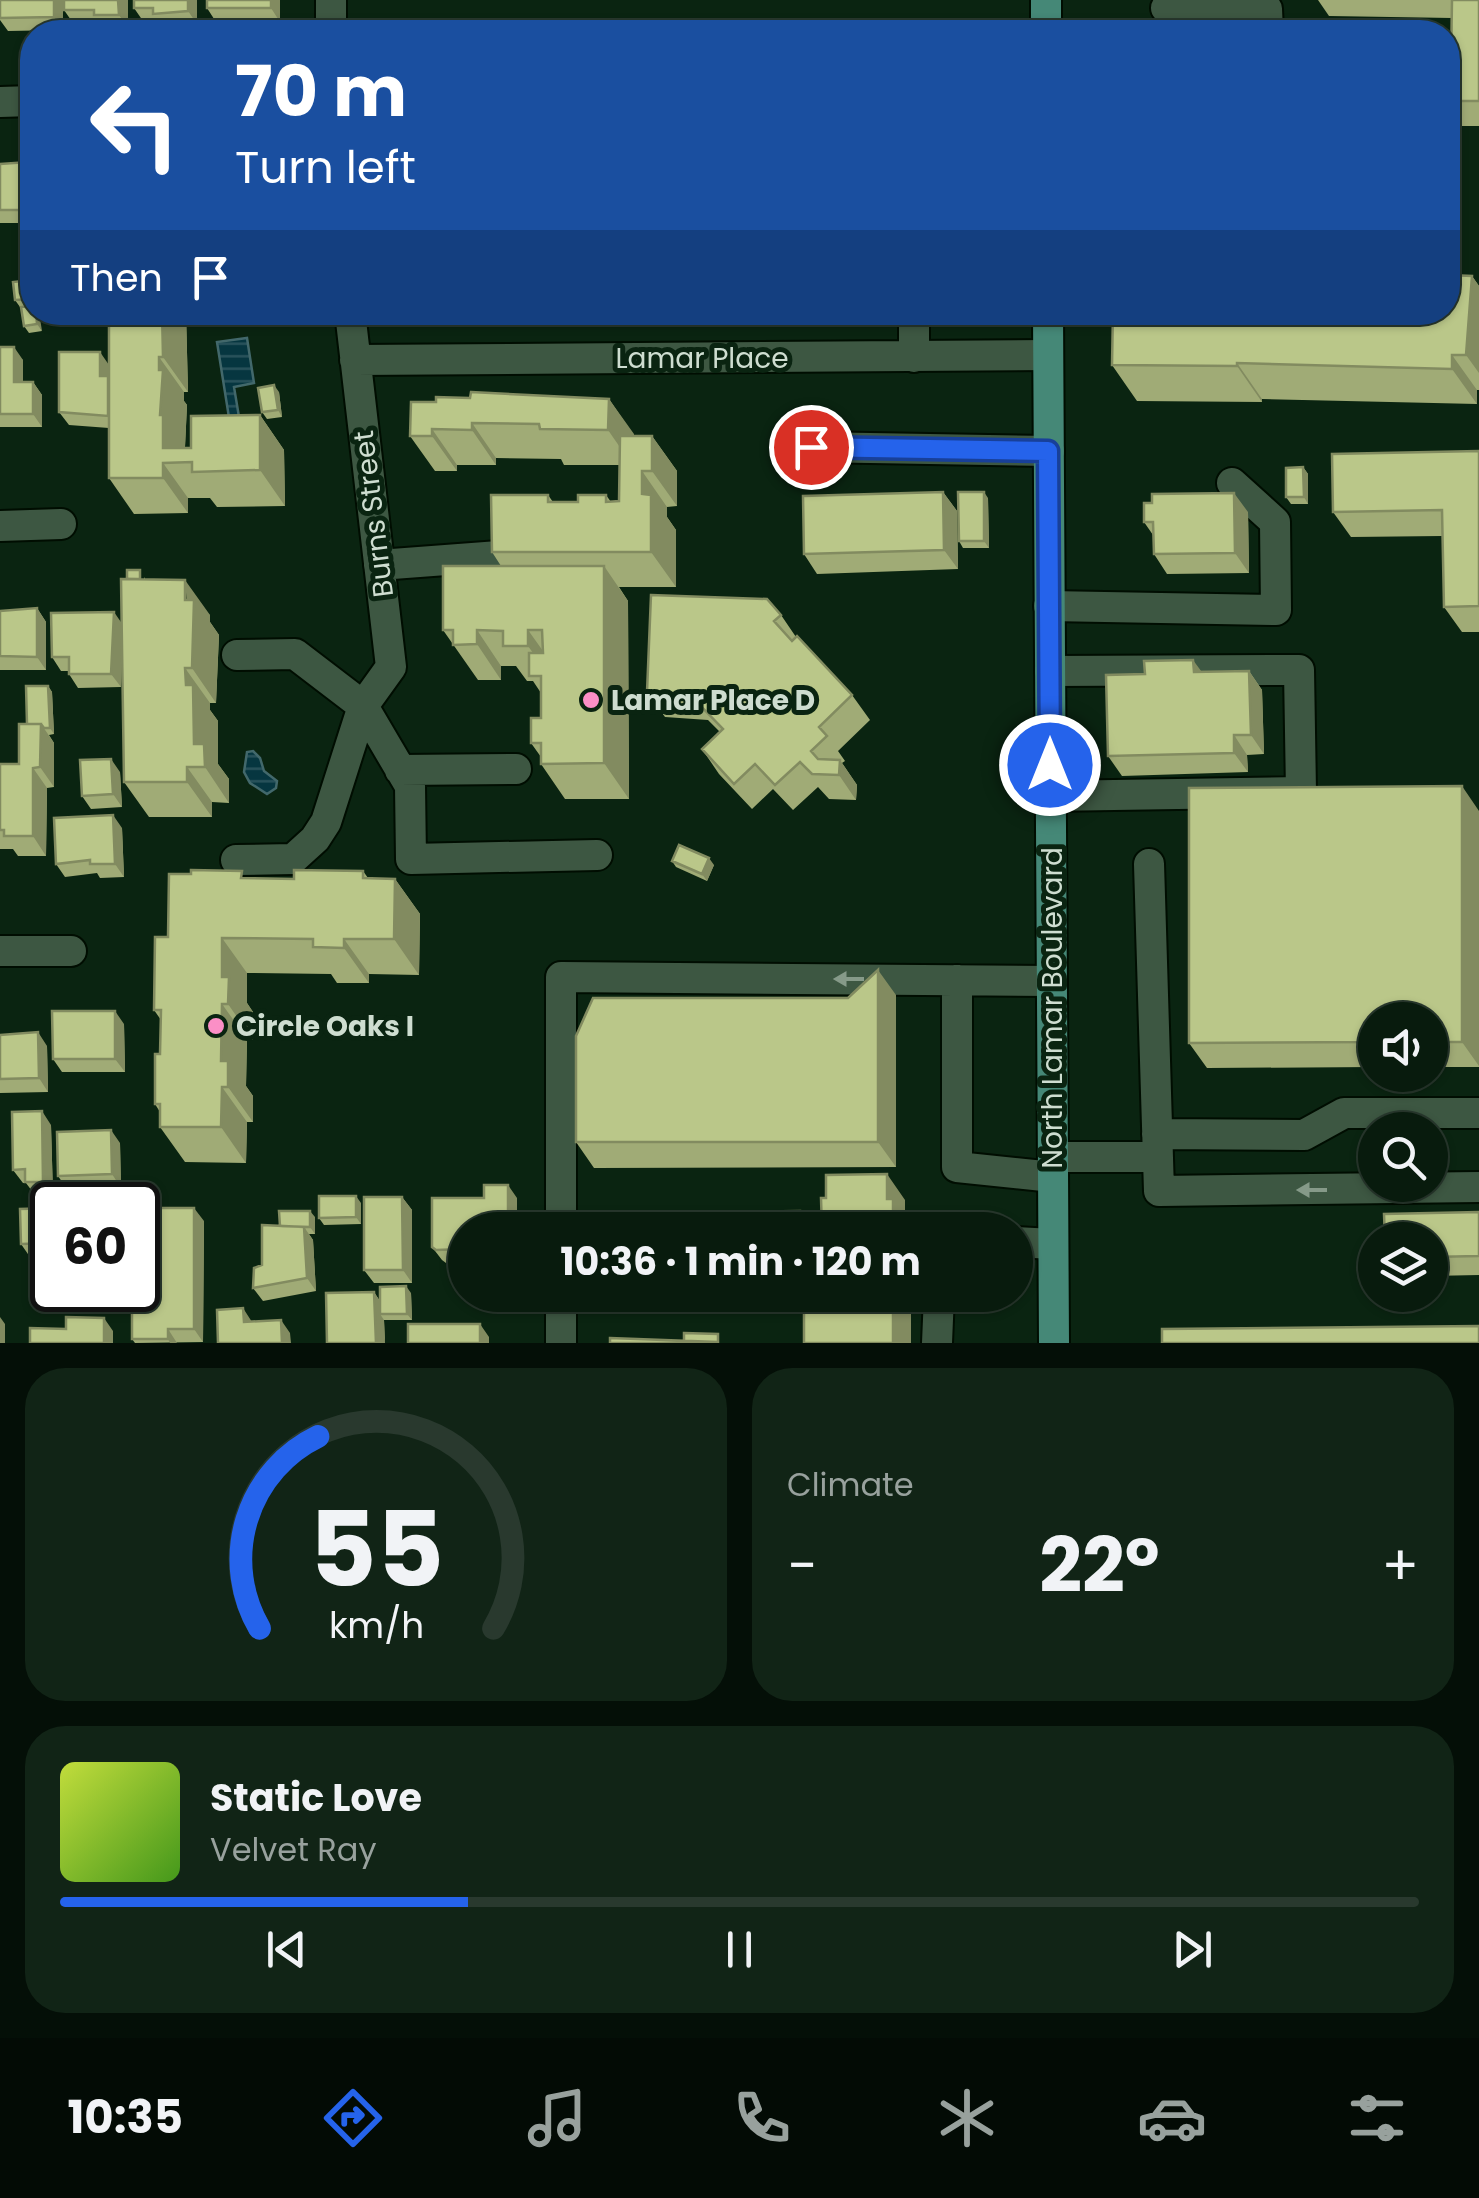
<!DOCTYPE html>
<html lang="en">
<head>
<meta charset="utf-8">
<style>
	:root { --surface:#081b0d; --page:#112416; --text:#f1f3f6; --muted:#98a19d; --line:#29392e; --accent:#2563eb }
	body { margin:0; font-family:Poppins,sans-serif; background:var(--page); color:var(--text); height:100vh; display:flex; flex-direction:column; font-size:38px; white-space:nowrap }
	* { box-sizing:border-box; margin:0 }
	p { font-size:32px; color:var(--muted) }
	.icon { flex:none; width:55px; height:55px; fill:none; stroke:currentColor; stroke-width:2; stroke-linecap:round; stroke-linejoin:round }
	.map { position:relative; height:1343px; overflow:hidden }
	.side { display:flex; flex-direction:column; gap:25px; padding:25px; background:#040f07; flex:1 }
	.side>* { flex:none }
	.top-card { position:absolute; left:20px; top:20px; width:1440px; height:305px; border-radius:40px; box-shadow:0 2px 8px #0004,0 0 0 2px var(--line); background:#1a4fa0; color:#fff; overflow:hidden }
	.fabs { position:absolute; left:1358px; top:1002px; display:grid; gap:20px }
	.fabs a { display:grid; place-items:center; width:90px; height:90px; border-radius:50%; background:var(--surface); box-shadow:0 2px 8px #0004,0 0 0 2px var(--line); font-size:50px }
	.speed { position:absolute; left:30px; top:1182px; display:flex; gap:20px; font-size:50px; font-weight:700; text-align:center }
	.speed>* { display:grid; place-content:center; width:130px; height:130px; border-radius:50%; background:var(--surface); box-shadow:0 2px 8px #0004,0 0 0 2px var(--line); line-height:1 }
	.speed .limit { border:5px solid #111; border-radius:15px; background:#fff; color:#111 }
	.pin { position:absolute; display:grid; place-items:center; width:85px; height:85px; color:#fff; margin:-42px; border:5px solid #fff; border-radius:50%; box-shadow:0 2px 10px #0007 }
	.me { position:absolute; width:110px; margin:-55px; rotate:0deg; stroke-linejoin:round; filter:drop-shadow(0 0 8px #0008) }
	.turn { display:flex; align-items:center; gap:35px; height:210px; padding:0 50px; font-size:45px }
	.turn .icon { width:130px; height:130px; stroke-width:2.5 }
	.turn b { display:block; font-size:70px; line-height:85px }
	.then { display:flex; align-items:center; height:95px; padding:0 50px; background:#0003; gap:20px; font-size:38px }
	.big { font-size:75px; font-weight:700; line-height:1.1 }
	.side .tile { flex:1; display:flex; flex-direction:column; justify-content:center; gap:15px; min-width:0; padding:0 35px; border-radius:40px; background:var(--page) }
	.side .dial { align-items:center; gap:0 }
	.dial svg { height:260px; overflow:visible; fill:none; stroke:var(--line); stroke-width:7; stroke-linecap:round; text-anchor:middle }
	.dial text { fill:var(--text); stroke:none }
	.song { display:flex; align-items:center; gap:30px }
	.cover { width:120px; height:120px; border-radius:15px; background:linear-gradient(135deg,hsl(70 70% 55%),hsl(100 70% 35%)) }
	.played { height:10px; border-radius:5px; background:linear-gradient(90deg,var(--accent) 30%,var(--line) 30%) }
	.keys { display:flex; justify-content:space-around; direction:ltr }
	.heat { display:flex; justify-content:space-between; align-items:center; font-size:55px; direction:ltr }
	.side .tiles { flex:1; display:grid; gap:25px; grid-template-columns:1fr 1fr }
	.tile:last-child { grid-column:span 2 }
	.trip { position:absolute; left:448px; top:1212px; width:585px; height:100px; border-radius:50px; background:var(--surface); box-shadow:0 2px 8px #0004,0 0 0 2px var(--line); font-weight:700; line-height:100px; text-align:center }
	.dock { display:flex; height:160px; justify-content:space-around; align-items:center; background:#030b05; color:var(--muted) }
	.dock .icon { width:70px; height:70px }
	.dock .active { color:var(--accent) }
	.dock b { font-size:45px; color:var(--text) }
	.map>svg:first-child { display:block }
	.water { fill:url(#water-rules); stroke:#42686b; stroke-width:2.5 }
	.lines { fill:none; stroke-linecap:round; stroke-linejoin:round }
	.minor-casing { stroke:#000d01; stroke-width:34 }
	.major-casing { stroke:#000d01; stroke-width:34 }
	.minor { stroke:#3d5742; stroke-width:30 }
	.major { stroke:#458877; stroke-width:30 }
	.wall { fill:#a0ab76 }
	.shaded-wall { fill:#828b60 }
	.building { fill:#bac789; stroke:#828b60; stroke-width:2.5 }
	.oneway { fill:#869a89 }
	.route-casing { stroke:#184099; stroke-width:25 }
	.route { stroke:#2563eb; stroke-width:18 }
	.poi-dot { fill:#fb8fc6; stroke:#0a2411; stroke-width:4 }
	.labels { text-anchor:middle; stroke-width:10; stroke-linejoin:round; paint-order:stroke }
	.street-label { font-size:28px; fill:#ceddd0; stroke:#0a2411 }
	.poi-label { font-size:28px; font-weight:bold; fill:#ceddd0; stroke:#0a2411; text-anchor:start }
</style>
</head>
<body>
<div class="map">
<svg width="1479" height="1343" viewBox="0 0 1479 1343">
	<defs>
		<pattern id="water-rules" width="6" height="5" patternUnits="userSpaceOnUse" patternTransform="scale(2.5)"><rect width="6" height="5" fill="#063640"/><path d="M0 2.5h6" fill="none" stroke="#29535b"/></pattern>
	</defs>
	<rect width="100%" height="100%" fill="#0a2411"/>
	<path class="water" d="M247 338 254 383 234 387 240 423 230 424 217 342Z
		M253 751 260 758 264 771 277 781 276 788 267 794 250 783 244 772 247 752Z"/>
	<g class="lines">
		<defs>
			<path id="minor" d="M1166 8 1267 9 1268 32
				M331 32V0
				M0 102 32 101
				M914 357V312
				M355 360 1048 355
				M811 447 1049 451
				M0 526 61 524
				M379 565 499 556
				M1049 606 1276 610 1275 522 1232 483
				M237 655 295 654 363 706 410 786 411 859 597 855
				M1050 671 1299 670 1301 792 1051 796
				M400 770 516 769
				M236 860 293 859 315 839 326 822 363 706 391 667 350 312
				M1149 864 1159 1191 1479 1187
				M0 951H71
				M957 980V1167L1053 1177
				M1157 1134 1304 1135 1344 1113H1479
				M1053 1157H1158
				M561 1230V977L1052 981
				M1015 1242 1053 1244
				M561 1295V1343
				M937 1343 939 1295"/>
			<path id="major" d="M1046 0V32
				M1048 312 1054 1343"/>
		</defs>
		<use href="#minor" class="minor-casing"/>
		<use href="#major" class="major-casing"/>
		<use href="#minor" class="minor"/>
		<use href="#major" class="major"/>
	</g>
	<path class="wall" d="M0 0H63V30L8 31 0 20Z
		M128 0V28H103L100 23H73L64 10Z
		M134 0H197V24L162 28 158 22 143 21 134 8Z
		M207 0H280V22H216L207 8Z
		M1318 0H1479V126H1448V65H1451L1452 18 1329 16Z
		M28 162 32 169V223H0V164Z
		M1472 276 1479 286V390H1477V404L1262 399V402L1137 401 1112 365Z
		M32 280V312L42 331 29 333 24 326 22 307H20L15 300Z
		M109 312H186L188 392H184V401L187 405 185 447 191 448 260 415 284 450 285 506 217 507 210 498H188V513L134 514 109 478V428L69 425 59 412 109 365Z
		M0 347 23 360V382H33L42 395V427H0Z
		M279 392 282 417 267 419 262 412Z
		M609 399 634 436H652L677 471V506L667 507V517L676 530V587H619L628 601 629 799H565L541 764V757L531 743 541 718V693L533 681H527L516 666H501V680H478L443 630 501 566 492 552 548 495 553 502H578L606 495 611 502 619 501 620 465H564L561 459 496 458V465H457V471H435L410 436 411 402Z
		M1479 451V632H1462L1444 607 1442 536 1351 537 1333 512Z
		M1303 467 1308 474V504H1291L1286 497Z
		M943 492 957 511 958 569 817 574 804 554Z
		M988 498 989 548H963L959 541Z
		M1248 512 1249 573 1167 574 1154 554 1153 535 1144 522Z
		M145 577V579L210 615V622L219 635 216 703H210V710L218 721V764L229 779V803L212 802V817H149L124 782 122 649 121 687 78 688 69 674V671H61L52 657 122 623Z
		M37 608 46 622V670H0V611Z
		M781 615 796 637 852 695 870 720 838 751 845 761 842 763 857 785 856 800 829 799 818 787 793 810 773 789 752 809 719 774 702 749 720 732 708 720 665 717 647 692Z
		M1249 671 1262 690 1264 754 1247 755 1248 772 1122 776 1108 756 1202 672Z
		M48 686 52 692 54 734 49 735 54 743V787L47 788 46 856H18L13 849H0V764H19Z
		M120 772 122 807 91 809 82 796Z
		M1479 811V1067H1430V1020H1375V1067L1207 1068 1189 1043Z
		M122 828 124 877 100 878 97 873 65 877 56 864Z
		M672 861 714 865 707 881 676 867Z
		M363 871 368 878 395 879 420 914 419 975 369 974V983H337L331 974 247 973V1003L253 1012V1040L247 1039 246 1086 253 1096V1122H247L246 1163 185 1162 160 1127V1112L155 1104 160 1054 161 1020 154 1010 168 937 247 878 294 879Z
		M896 995V1167L594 1168 576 1142 848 998Z
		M124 1024 125 1072H62L53 1059Z
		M0 1035 47 1046 48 1092 0 1093Z
		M51 1125 53 1195H35L26 1183H23L13 1170Z
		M120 1143 121 1188 67 1189 58 1176Z
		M402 1197 412 1210V1283H374L364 1270Z
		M517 1198V1230H465V1263H446L442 1260 432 1247Z
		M361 1203V1224L324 1225 319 1218Z
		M52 1208V1257H30L21 1244Z
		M1479 1212V1275L1430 1276V1240Z
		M315 1217V1234H309L313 1240 316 1291 263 1301 253 1288 280 1226Z
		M204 1221 203 1342 135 1343 132 1339Z
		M81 1290H116L83 1292Z
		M374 1292 380 1301 411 1293 412 1320H384L385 1343Z"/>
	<path class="shaded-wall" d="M54 0H63V30L54 17Z
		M118 0H128V28L119 15Z
		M188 0H197V24L188 11Z
		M271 0H280V22L271 8Z
		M28 162 32 169V217L28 210Z
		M1472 276 1479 286V373L1466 355Z
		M36 312H39L42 331 37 324Z
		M162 312H186L188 392 163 357Z
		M14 347 23 360V395L14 382Z
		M100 352 109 365 117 429 100 376Z
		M1452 355 1477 390V404L1452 369Z
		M159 357 184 392V401L187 405 185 447 187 450 163 448 160 415Z
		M1237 363 1262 399V402L1237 366Z
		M33 382 42 395V427L33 414Z
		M274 385 279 392 282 417 278 410Z
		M609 399 634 434 633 466 608 430Z
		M260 415 284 450 285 506 260 470Z
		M472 423 496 458V465L472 430Z
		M432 429 457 465V471L432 436Z
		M652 436 677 471V506L652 471Z
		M163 463 188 498V513L163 478Z
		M1303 467 1308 474V504L1304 497Z
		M642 471 667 507V517L676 530V587L651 552 642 494Z
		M943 492 957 511 958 569 944 550Z
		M984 492 988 498 989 548 984 541Z
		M1234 493 1248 512 1249 573 1235 553Z
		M604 566 628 601 629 799 604 763Z
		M185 580 210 615V622L219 635 216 703 192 668Z
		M37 608 46 622V670L37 657Z
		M114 612 123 625 121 687 111 674Z
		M477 630 501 666V680L477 644Z
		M528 630 553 665V681L528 646Z
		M1193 660 1207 679 1194 672Z
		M185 668 210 703V710L218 721V764L229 779V803L205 767 194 744 186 685Z
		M1249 671 1262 690 1264 754 1251 735Z
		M48 686 52 692 54 734 50 728Z
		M41 724 54 743V787L40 767Z
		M1234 735 1247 755 1248 772 1234 753Z
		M111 759 120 772 122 807 113 794Z
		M840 760 857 785 856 800 839 775Z
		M187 767 212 802V817L187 782Z
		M33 768 47 788 46 856 33 836Z
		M1462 786 1479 811V1066L1462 1042Z
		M113 815 122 828 124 877 115 864Z
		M709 858 714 865 707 881 702 874Z
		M395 879 420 914 419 975 394 939Z
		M222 938 247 973V1003L253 1012V1040L228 1004 222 977Z
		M344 939 369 974V983L344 948Z
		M878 970 896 995V1167L878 1142Z
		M222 1004 247 1039 246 1086 253 1096V1122L228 1087 221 1061Z
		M115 1011 124 1024 125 1072 115 1059Z
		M38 1032 47 1046 48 1092 39 1078Z
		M222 1087 247 1122 246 1163 221 1127Z
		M42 1111 51 1125 53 1195 43 1182Z
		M111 1130 120 1143 121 1188 112 1174Z
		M887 1174 905 1200V1215L911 1224V1230H893L887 1199Z
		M508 1185 517 1198V1230H508Z
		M356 1196 361 1203V1224L356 1217Z
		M402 1197 412 1210V1283L403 1270Z
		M194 1208 204 1221 203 1342 194 1329Z
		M310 1211 315 1217V1234L310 1227Z
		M800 1211 809 1224V1230H800Z
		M304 1227 313 1240 316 1291 307 1278Z
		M406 1286 411 1293 412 1320 407 1314Z
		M374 1292 383 1306 380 1314 384 1320 385 1343H376Z
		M893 1295H911V1343H893Z
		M243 1308 252 1322H244Z
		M0 1317 5 1324V1343H0Z
		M104 1318 113 1331V1343H104Z
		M281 1320 290 1333 291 1343H282Z
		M480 1324 489 1337V1343H480Z
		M168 1329 177 1343H170L168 1339Z"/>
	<path class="building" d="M0 0H54V17L0 18Z
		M64 0H118L119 15H94V10H64Z
		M134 0H188V11L153 14V8H134Z
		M207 0H271V8H207Z
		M1452 0H1479V101H1448V65H1451Z
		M28 162V210H0V164Z
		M1448 275 1472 276 1466 355H1452V369L1237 363V366L1112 365 1113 312H1448Z
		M32 280V299L15 300 13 282Z
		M32 306V312H36L37 324 24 326 21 307Z
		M109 312H162L163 357H159V370H163L160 415H163V448H191V416L260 415V470L192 472V462L163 463V478H109Z
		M0 347H14V382H33V414H0Z
		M59 352H100V376H108V416L59 412Z
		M274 385 278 410 262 412 258 388Z
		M471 392 609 399 608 430 540 429 539 424 472 423V430L432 429V436H410L411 402H436V397L470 398Z
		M620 436H652V471H642V494L651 495V552H492L491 495H548V502H578V495H606V502L619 501Z
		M1479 451V606L1444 607 1442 510 1333 512 1332 454Z
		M1303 467 1304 497H1286V468Z
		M943 492 944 550 804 554 803 496Z
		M958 492H984V541H959Z
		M1234 493 1235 553 1154 554 1153 522H1144V503H1152V494Z
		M443 566H604V763L541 764V743H531V718H541V676H529V653H543L542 630H528V646H503V631L477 630V644L453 645V630H443Z
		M127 570H140V579H127Z
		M121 579 185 580V600H194L192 668H185L186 685H193L194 744H204L205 767H187V782H124Z
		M651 595 767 599 781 615 774 621 792 641 797 636 852 695 819 727 827 736 811 751 818 759 840 760 839 775 812 774 800 762 775 785 755 764 734 784 702 749 723 729 693 698 695 694 647 692Z
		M37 608V657L0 656V611Z
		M114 612 111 674H69V657H52L51 613Z
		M1193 660 1194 672 1249 671 1251 735H1234V753L1108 756 1106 675 1145 674 1144 661Z
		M26 686H48L50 728H44L41 724H27Z
		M19 724H41L40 767 33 768V836H4V830H0V764H19Z
		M111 759 113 794 82 796 80 760Z
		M1462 786V1042H1430V1020H1375V1042L1189 1043V788Z
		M113 815 115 864H90V860L56 864 54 818Z
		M679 845 709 858 702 874 672 861Z
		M191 870 242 871 241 878 294 879V870L363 871V878L395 879 394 939H344V948L313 947V939L222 938V977H229L228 1004H222L221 1061H228V1087H222L221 1127H160V1104H155V1054H160L161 1010H154L155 937H168L169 874H191Z
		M878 970V1142H576V1036L593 998H848Z
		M52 1011H115V1059H53Z
		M38 1032 39 1078 0 1079V1035Z
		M42 1111 43 1182H25V1169L13 1170 12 1112Z
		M111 1130 112 1174 58 1176 57 1132Z
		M887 1174V1199H893V1230H822L821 1198H826V1175Z
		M484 1185H508V1230H465V1249L436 1250 432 1247V1198H484Z
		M319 1196H356V1217L319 1218Z
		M364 1197H402L403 1270H364Z
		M52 1208V1243L21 1244 20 1209Z
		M138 1208H194V1329H168V1339H132V1290H138Z
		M279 1211H310V1227L280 1226Z
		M800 1211V1230H734L733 1212Z
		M1479 1212V1256L1430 1257V1240H1385L1384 1214Z
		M262 1225 304 1227 307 1278 253 1288 254 1268 262 1265Z
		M406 1286 407 1314H380V1287Z
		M374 1292 376 1343H327L326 1293Z
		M804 1295H893V1343H804Z
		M243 1308 244 1322 281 1320 282 1343H218L217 1310Z
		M66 1317 104 1318V1343H30V1328L66 1329Z
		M408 1324H480V1343H408Z
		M1479 1326V1343H1162V1329Z
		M684 1333 718 1334V1343L684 1341Z
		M610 1338 717 1342V1343H610Z"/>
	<defs><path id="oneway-solid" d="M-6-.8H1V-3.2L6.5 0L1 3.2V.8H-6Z" transform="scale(2.5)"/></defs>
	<g class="oneway">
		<use href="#oneway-solid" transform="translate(849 979) rotate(-180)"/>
		<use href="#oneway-solid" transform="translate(1312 1190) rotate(180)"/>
	</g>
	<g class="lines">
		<defs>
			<path id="route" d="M811 447 1048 451 1050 765"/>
		</defs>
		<use href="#route" class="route-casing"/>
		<use href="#route" class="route"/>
	</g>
	<g class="poi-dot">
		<circle cx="591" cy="700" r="10"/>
		<circle cx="216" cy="1026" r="10"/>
	</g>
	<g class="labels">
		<g class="street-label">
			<text x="702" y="368">Lamar Place</text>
			<text transform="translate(373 514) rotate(-97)" y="10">Burns Street</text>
			<text transform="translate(1052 1008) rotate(-90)" y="10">North Lamar Boulevard</text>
		</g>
		<g class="poi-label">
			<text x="611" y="710">Lamar Place D</text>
			<text x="236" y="1036">Circle Oaks I</text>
		</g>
	</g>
</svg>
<div class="fabs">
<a><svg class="icon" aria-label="sound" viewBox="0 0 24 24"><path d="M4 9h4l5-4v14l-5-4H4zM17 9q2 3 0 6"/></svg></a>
<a><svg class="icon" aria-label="search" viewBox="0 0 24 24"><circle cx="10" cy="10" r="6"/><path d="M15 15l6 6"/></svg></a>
<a><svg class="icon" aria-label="layers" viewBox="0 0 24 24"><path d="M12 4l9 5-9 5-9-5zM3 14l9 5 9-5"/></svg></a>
</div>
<div class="speed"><div class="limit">60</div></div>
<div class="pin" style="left:811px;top:447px;background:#d93025"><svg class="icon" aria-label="arrive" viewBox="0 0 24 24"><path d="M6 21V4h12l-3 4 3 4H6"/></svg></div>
<svg class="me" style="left:1050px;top:765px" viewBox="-20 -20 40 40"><circle r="17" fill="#2563eb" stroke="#fff" stroke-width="3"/><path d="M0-11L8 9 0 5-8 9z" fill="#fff"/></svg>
<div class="trip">10:36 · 1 min · 120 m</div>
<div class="top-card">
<div class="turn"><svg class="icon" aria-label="left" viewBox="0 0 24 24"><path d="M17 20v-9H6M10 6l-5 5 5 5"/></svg><div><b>70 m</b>Turn left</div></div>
<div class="then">Then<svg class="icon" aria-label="arrive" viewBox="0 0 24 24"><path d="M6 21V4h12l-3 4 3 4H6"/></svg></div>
</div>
</div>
<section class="side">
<div class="tiles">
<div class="tile dial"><svg viewBox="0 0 100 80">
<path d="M14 69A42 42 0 1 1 86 69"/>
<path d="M14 69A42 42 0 0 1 32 10" stroke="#2563eb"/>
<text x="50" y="56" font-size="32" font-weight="700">55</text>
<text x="50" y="72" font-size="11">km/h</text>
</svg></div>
<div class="tile"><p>Climate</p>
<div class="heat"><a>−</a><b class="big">22°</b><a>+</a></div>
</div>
<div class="tile">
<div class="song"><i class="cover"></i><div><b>Static Love</b><p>Velvet Ray</p></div></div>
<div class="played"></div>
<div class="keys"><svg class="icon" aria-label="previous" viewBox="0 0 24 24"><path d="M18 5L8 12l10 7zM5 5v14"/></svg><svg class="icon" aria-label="pause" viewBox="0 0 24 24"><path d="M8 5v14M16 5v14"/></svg><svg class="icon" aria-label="next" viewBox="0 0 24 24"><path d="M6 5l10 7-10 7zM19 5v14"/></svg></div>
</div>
</div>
</section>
<nav class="dock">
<b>10:35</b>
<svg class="icon active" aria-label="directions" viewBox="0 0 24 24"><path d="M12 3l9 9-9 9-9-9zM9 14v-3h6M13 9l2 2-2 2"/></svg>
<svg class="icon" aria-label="music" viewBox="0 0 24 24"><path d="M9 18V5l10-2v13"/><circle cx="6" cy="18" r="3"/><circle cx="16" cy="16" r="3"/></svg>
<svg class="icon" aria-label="phone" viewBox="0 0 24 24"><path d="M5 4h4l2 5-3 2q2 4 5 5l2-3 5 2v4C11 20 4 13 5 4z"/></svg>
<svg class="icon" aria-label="climate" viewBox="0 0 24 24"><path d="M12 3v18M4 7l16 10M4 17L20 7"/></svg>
<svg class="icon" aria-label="car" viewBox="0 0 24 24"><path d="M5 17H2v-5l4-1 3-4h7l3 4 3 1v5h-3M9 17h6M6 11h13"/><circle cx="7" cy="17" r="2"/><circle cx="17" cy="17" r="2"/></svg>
<svg class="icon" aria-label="filters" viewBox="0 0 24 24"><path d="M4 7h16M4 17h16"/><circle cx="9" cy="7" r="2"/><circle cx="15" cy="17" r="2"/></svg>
</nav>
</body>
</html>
